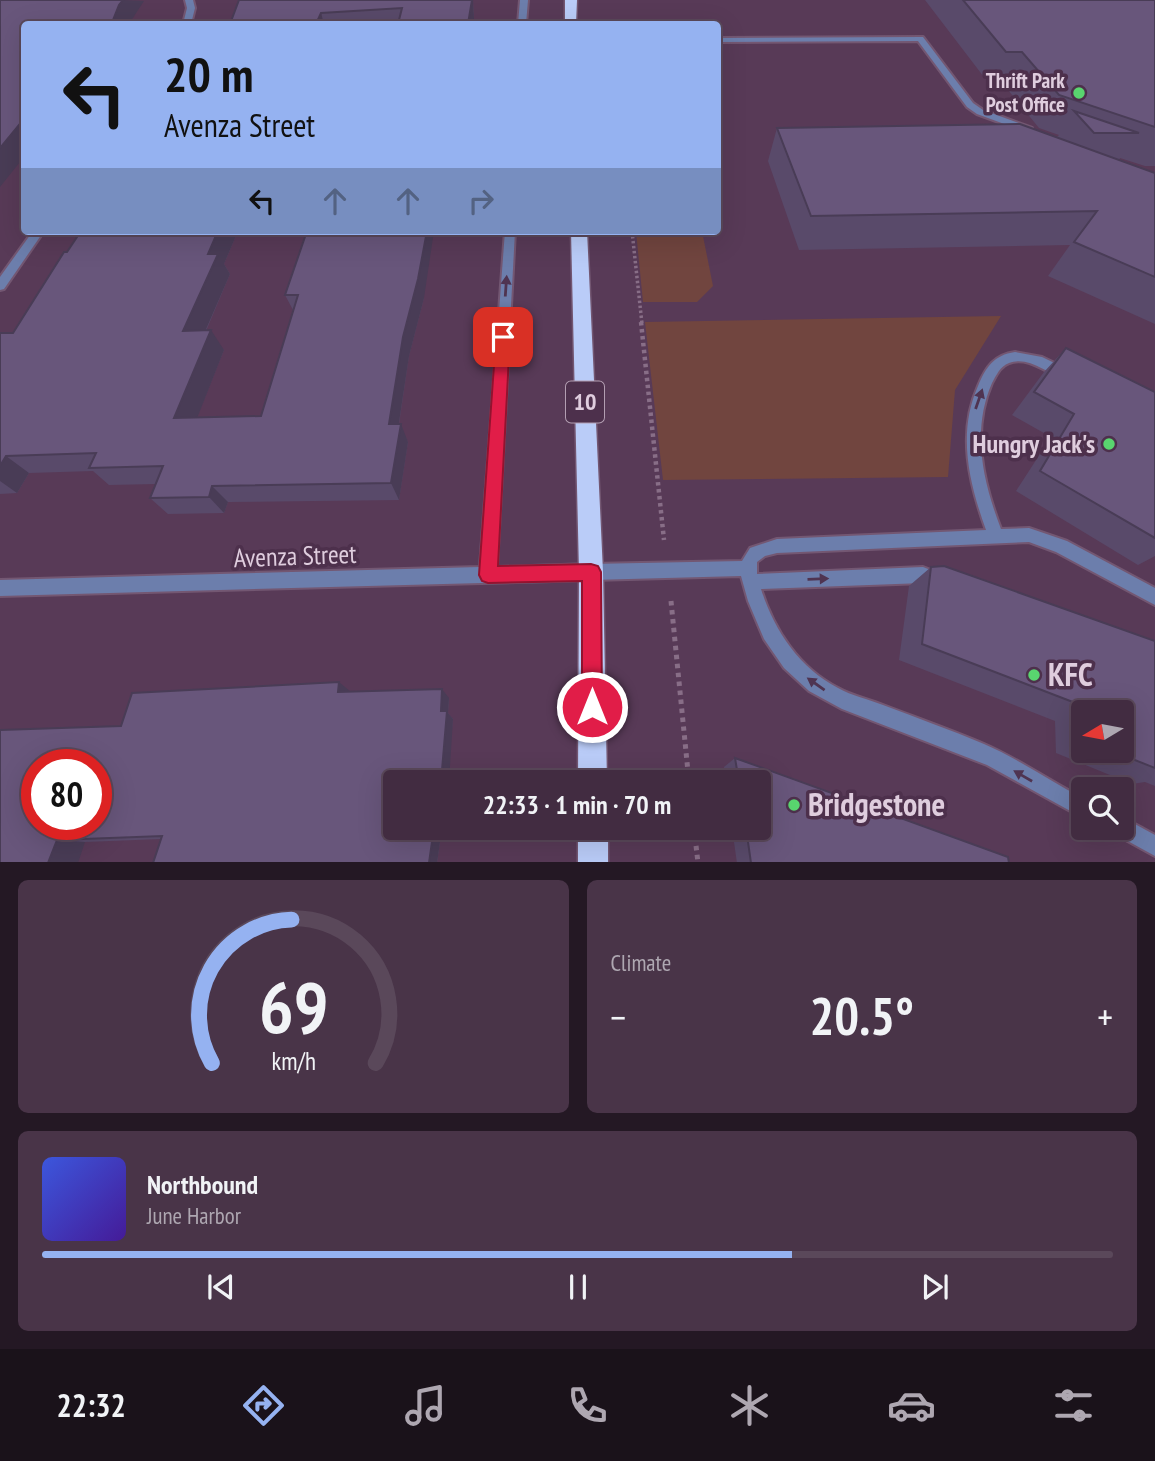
<!DOCTYPE html>
<html lang="en">
<head>
<meta charset="utf-8">
<style>
	:root { --surface:#422c41; --page:#493448; --text:#f1f3f6; --muted:#aea7b1; --line:#5a485a; --accent:#95b2f1 }
	body { margin:0; font-family:"PT Sans Narrow",sans-serif; background:var(--page); color:var(--text); height:100vh; display:flex; flex-direction:column; font-size:26px; white-space:nowrap }
	* { box-sizing:border-box; margin:0 }
	p { font-size:23px; color:var(--muted) }
	.icon { flex:none; width:38px; height:38px; fill:none; stroke:currentColor; stroke-width:2; stroke-linecap:round; stroke-linejoin:round }
	.map { position:relative; height:862px; overflow:hidden }
	.side { display:flex; flex-direction:column; gap:18px; padding:18px; background:#241824; flex:1 }
	.side>* { flex:none }
	.banner { position:absolute; left:21px; top:21px; width:700px; height:214px; border-radius:7px; box-shadow:0 7px 28px #0002,0 0 0 2px var(--line); background:#95b2f1; color:#111; overflow:hidden }
	.needle { width:46px; rotate:260deg }
	.controls { position:absolute; left:1071px; top:700px; display:grid; gap:14px }
	.controls a { display:grid; place-items:center; width:63px; height:63px; border-radius:7px; background:var(--surface); box-shadow:0 7px 28px #0002,0 0 0 2px var(--line); font-size:35px }
	.speed { position:absolute; left:21px; top:749px; display:flex; gap:14px; font-size:35px; font-weight:700; text-align:center }
	.speed>* { display:grid; place-content:center; width:91px; height:91px; border-radius:50%; background:var(--surface); box-shadow:0 7px 28px #0002,0 0 0 2px var(--line); line-height:1 }
	.speed .limit { border:10px solid #d22; background:#fff; color:#111 }
	.pin { position:absolute; display:grid; place-items:center; width:60px; height:60px; color:#fff; margin:-30px; border-radius:14px; box-shadow:0 4px 10px #0006 }
	.me { position:absolute; width:77px; margin:-38px; rotate:0deg; stroke-linejoin:round; filter:drop-shadow(0 0 5px #0008) }
	.turn { display:flex; align-items:center; gap:24px; height:147px; padding:0 28px; font-size:32px }
	.turn .icon { width:91px; height:91px; stroke-width:2.5 }
	.turn b { display:block; font-size:49px; line-height:60px }
	.lanes { display:flex; align-items:center; height:66px; padding:0 28px; background:#0003; justify-content:center; gap:35px; direction:ltr }
	.lanes .off { opacity:.35 }
	.big { font-size:52px; font-weight:600; line-height:1.1 }
	.side .widget { flex:1; display:flex; flex-direction:column; justify-content:center; gap:10px; min-width:0; padding:0 24px; border-radius:10px; background:var(--page) }
	.side .dial { align-items:center; gap:0 }
	.dial svg { height:182px; overflow:visible; fill:none; stroke:var(--line); stroke-width:7; stroke-linecap:round; text-anchor:middle }
	.dial text { fill:var(--text); stroke:none }
	.song { display:flex; align-items:center; gap:21px }
	.cover { width:84px; height:84px; border-radius:10px; background:linear-gradient(135deg,hsl(230 70% 55%),hsl(260 70% 35%)) }
	.played { height:7px; border-radius:4px; background:linear-gradient(90deg,var(--accent) 70%,var(--line) 70%) }
	.keys { display:flex; justify-content:space-around; direction:ltr }
	.heat { display:flex; justify-content:space-between; align-items:center; font-size:38px; direction:ltr }
	.side .tiles { flex:1; display:grid; gap:18px; grid-template-columns:1fr 1fr }
	.widget:last-child { grid-column:span 2 }
	.trip { position:absolute; left:383px; top:770px; width:388px; height:70px; border-radius:7px; background:var(--surface); box-shadow:0 7px 28px #0002,0 0 0 2px var(--line); font-weight:600; line-height:70px; text-align:center }
	.tabs { display:flex; height:112px; justify-content:space-around; align-items:center; background:#1a121a; color:var(--muted) }
	.tabs .icon { width:49px; height:49px }
	.tabs .on { color:var(--accent) }
	.tabs b { font-size:32px; color:var(--text) }
	.map>svg:first-child { display:block }
	.green { fill:#71453f }
	.lines { fill:none; stroke-linecap:round; stroke-linejoin:round }
	.lane-casing { stroke:#735772; stroke-width:4 }
	.street-casing { stroke:#735772; stroke-width:4 }
	.highway-casing { stroke:#735772; stroke-width:3 }
	.path-far2 { stroke:#886e87; stroke-width:3.5; stroke-dasharray:2.5 2.5; stroke-linecap:butt }
	.path-far1 { stroke:#886e87; stroke-width:4.5; stroke-dasharray:3.5 3.5; stroke-linecap:butt }
	.path { stroke:#886e87; stroke-width:5; stroke-dasharray:4.5 4.5; stroke-linecap:butt }
	.lane { fill:#6c7eac; fill-rule:evenodd }
	.street { fill:#6c7eac; fill-rule:evenodd }
	.highway { fill:#baccf8; fill-rule:evenodd }
	.wall { fill:#594a6a; fill-rule:evenodd }
	.shaded-wall { fill:#493c56 }
	.building { fill:#68567b; stroke:#493c56; stroke-width:2; fill-rule:evenodd }
	.oneway { fill:#4f3451 }
	.route { fill:#e11d48; stroke:#92132f; stroke-width:2 }
	.poi-dot { fill:#59d56f; stroke:#4d304c; stroke-width:2.5 }
	.labels { text-anchor:middle; stroke-width:7; stroke-linejoin:round; paint-order:stroke }
	.far-poi-label { font-size:21px; font-weight:bold; fill:#dfcdde; stroke:#4d304c; text-anchor:end }
	.shield { fill:#4d304c; stroke:#b39eb2; stroke-width:2 }
	.shield-label { font-size:24px; font-weight:bold; fill:#dfcdde }
	.poi-label { font-size:26px; font-weight:bold; fill:#dfcdde; stroke:#4d304c; text-anchor:end }
	.street-label { font-size:26px; fill:#dfcdde; stroke:#4d304c }
	.near-poi-label { font-size:32px; font-weight:bold; fill:#dfcdde; stroke:#4d304c; text-anchor:start }
</style>
</head>
<body>
<div class="map">
<svg width="1155" height="863" viewBox="0 0 1155 863">
	<rect width="100%" height="100%" fill="#583a57"/>
	<path class="green" d="M636 231H702L713 286 697 302H643Z
		M1001 316 955 390 948 477 663 480 645 322Z"/>
	<g class="lines">
		<defs>
			<path id="lane" d="M923 37 973 103 983 110 1032 128V132H1026L977 114 967 107 918 41 718 42V38Z
				M1015 352 1042 357 1069 370 1071 374 1064 379C1046 373 1029 356 1009 363 1000 366 996 376 992 383 971 431 983 482 1001 529L1029 528 1067 541 1155 588V605L1056 552 1029 542 777 553 765 556 757 562V574L923 567 946 576 948 581 946 586 940 589 923 583 761 589C774 630 799 668 838 688 852 696 868 699 883 705 917 718 951 730 984 744 1019 759 1049 781 1083 798V818L987 765 842 709 809 691 784 668 764 639 748 601 741 576 591 580 585 577 583 572 585 567 591 564 742 561 750 548 777 539 986 530C969 483 957 433 978 386 986 367 994 355 1015 352Z
				M1122 817 1155 835V856L1115 834 1112 828H1122Z"/>
			<path id="street" d="M185 0H193L195 8 191 24H183L187 8Z
				M520 0H528L526 24H518Z
				M33 231H44L4 289 0 290V277Z
				M505 231H515L497 567 591 564 597 567 599 572 597 577 591 580 0 596V580L480 567Z"/>
			<path id="highway" d="M565 0H577L576 24H565Z
				M571 231H587L603 572 607 782H578L579 572Z
				M578 828H608V863H578Z"/>
		</defs>
		<use href="#lane" class="lane-casing"/>
		<use href="#street" class="street-casing"/>
		<use href="#highway" class="highway-casing"/>
		<path class="path-far2" d="M632 231 642 324"/>
		<path class="path-far1" d="M641 322 664 540"/>
		<path class="path" d="M671 601 689 782
			M694 828 698 863"/>
		<use href="#lane" class="lane"/>
		<use href="#street" class="street"/>
		<use href="#highway" class="highway"/>
	</g>
	<path class="wall" d="M239 0H473L474 19 473 24H230Z
		M925 0H1155V166H1145L1120 158 1119 160 1155 173V324L1048 276 1070 245 799 250 768 161 777 128 1057 137 1059 135 1039 128 1004 85H990Z
		M81 231H238L224 264 230 274 206 331 224 350 197 417 261 416 293 310 285 295 424 298 409 356 399 424 408 442 399 500 228 502 224 513 168 514 150 498 156 484 109 485 93 471 29 473 17 493 0 494V333H13Z
		M1066 348 1155 392V556L1138 565 1016 491 1051 437 1012 415 1044 372Z
		M931 567 1155 641V786L1145 782 1132 784 1056 753 1055 721 899 660 909 586ZM1083 712H1122V751H1083Z
		M351 692 449 698 448 713 453 719 442 828 437 863H153L161 839 85 842 0 863 121 726Z
		M735 758 1009 863H737L732 828H760V782H726L724 767Z"/>
	<path class="shaded-wall" d="M123 0 144 1 129 24H106Z
		M467 0H473L474 19 473 24H468Z
		M321 13 324 24H316Z
		M24 119V157L0 187V148Z
		M218 231H238L224 264 230 274 197 350 183 331 208 254Z
		M427 231H434L424 298 409 356 396 442 389 424 403 337Z
		M211 330 224 350 190 436 174 418Z
		M401 424 408 442 399 500 391 483Z
		M6 456 29 473 17 493 0 481V466Z
		M212 486 228 502 224 513 209 497Z
		M339 682 351 692H338Z
		M442 689 449 698 448 713 453 719 449 782H441Z
		M434 828H442L437 863H429Z
		M57 840 85 842 78 863H48Z"/>
	<path class="building" d="M0 0H123L119 5 113 20H109L106 24H24V119L0 148Z
		M239 0H472L468 24H398L402 8 321 13 316 24H230Z
		M963 0H1155V127L1059 95 1022 52H1006Z
		M1074 111 1139 133H1094Z
		M1020 124 1155 173V277L1074 242 1097 211 811 216 777 128Z
		M81 231H218L208 254H218L183 331 211 330 174 418 261 416 298 295H285L307 231H427L418 279 403 337 389 424H401L391 483 212 486 209 497 150 498 163 466 89 468 96 453 6 456 0 466V333H13L64 252H67Z
		M1066 348 1155 392V538L1040 471 1074 414 1034 392Z
		M944 566 1155 641V768L1112 751H1122V712H1091V709L922 644 931 567Z
		M339 682 338 692 442 689 441 711H447L441 782H396V828H434L429 863H153L162 836 57 840 48 863H0V730L121 726 132 693ZM37 765H96V824H37Z
		M735 758 1008 857 1009 863H751L746 828H760V782H739Z"/>
	<defs><path id="oneway-solid" d="M-6-.8H1V-3.2L6.5 0L1 3.2V.8H-6Z" transform="scale(1.75)"/></defs>
	<g class="oneway">
		<use href="#oneway-solid" transform="translate(506 286) rotate(-86)"/>
		<use href="#oneway-solid" transform="translate(979 399) rotate(-71)"/>
		<use href="#oneway-solid" transform="translate(818 579) rotate(-2)"/>
		<use href="#oneway-solid" transform="translate(816 684) rotate(-145)"/>
		<use href="#oneway-solid" transform="translate(1023 776) rotate(-150)"/>
	</g>
	<path class="route" d="M503 331 510 337 498 566 591 564 598 566 601 572 602 707 599 715 592 718 585 715 582 707V581L488 583 482 581 479 575 496 337Z"/>
	<g class="poi-dot">
		<circle cx="1079" cy="93" r="7"/>
		<circle cx="1109" cy="444" r="7"/>
		<circle cx="1034" cy="675" r="7"/>
		<circle cx="794" cy="805" r="7"/>
	</g>
	<g class="labels">
		<g class="far-poi-label">
			<text x="1065" y="88">Thrift Park<tspan x="1065" dy="24">Post Office</tspan></text>
		</g>
		<rect class="shield" x="566" y="381.5" width="38" height="41" rx="5"/>
		<g class="shield-label">
			<text x="585" y="410">10</text>
		</g>
		<g class="poi-label">
			<text x="1095" y="453">Hungry Jack's</text>
		</g>
		<g class="street-label">
			<text transform="translate(295 556) rotate(-2)" y="9">Avenza Street</text>
		</g>
		<g class="near-poi-label">
			<text x="1048" y="686">KFC</text>
			<text x="808" y="816">Bridgestone</text>
		</g>
	</g>
</svg>
<div class="controls">
<a><svg class="needle" viewBox="-14 -14 28 28"><path d="M0-13l5 13h-10z" fill="#e53935"/><path d="M0 13l5-13h-10z" fill="#aea7b1"/></svg></a>
<a><svg class="icon" aria-label="search" viewBox="0 0 24 24"><circle cx="10" cy="10" r="6"/><path d="M15 15l6 6"/></svg></a>
</div>
<div class="speed"><div class="limit">80</div></div>
<div class="pin" style="left:503px;top:337px;background:#d93025"><svg class="icon" aria-label="arrive" viewBox="0 0 24 24"><path d="M6 21V4h12l-3 4 3 4H6"/></svg></div>
<svg class="me" style="left:592px;top:707px" viewBox="-20 -20 40 40"><circle r="17" fill="#e11d48" stroke="#fff" stroke-width="3"/><path d="M0-11L8 9 0 5-8 9z" fill="#fff"/></svg>
<div class="trip">22:33 · 1 min · 70 m</div>
<div class="banner">
<div class="turn"><svg class="icon" aria-label="left" viewBox="0 0 24 24"><path d="M17 20v-9H6M10 6l-5 5 5 5"/></svg><div><b>20 m</b>Avenza Street</div></div>
<div class="lanes"><svg class="icon" aria-label="left" viewBox="0 0 24 24"><path d="M17 20v-9H6M10 6l-5 5 5 5"/></svg><svg class="icon off" aria-label="ahead" viewBox="0 0 24 24"><path d="M12 20V5M6 11l6-6 6 6"/></svg><svg class="icon off" aria-label="ahead" viewBox="0 0 24 24"><path d="M12 20V5M6 11l6-6 6 6"/></svg><svg class="icon off" aria-label="right" viewBox="0 0 24 24"><path d="M7 20v-9h11M14 6l5 5-5 5"/></svg></div>
</div>
</div>
<section class="side">
<div class="tiles">
<div class="widget dial"><svg viewBox="0 0 100 80">
<path d="M14 69A42 42 0 1 1 86 69"/>
<path d="M14 69A42 42 0 0 1 49 6" stroke="#95b2f1"/>
<text x="50" y="56" font-size="32" font-weight="700">69</text>
<text x="50" y="72" font-size="11">km/h</text>
</svg></div>
<div class="widget"><p>Climate</p>
<div class="heat"><a>−</a><b class="big">20.5°</b><a>+</a></div>
</div>
<div class="widget">
<div class="song"><i class="cover"></i><div><b>Northbound</b><p>June Harbor</p></div></div>
<div class="played"></div>
<div class="keys"><svg class="icon" aria-label="previous" viewBox="0 0 24 24"><path d="M18 5L8 12l10 7zM5 5v14"/></svg><svg class="icon" aria-label="pause" viewBox="0 0 24 24"><path d="M8 5v14M16 5v14"/></svg><svg class="icon" aria-label="next" viewBox="0 0 24 24"><path d="M6 5l10 7-10 7zM19 5v14"/></svg></div>
</div>
</div>
</section>
<nav class="tabs">
<b>22:32</b>
<svg class="icon on" aria-label="directions" viewBox="0 0 24 24"><path d="M12 3l9 9-9 9-9-9zM9 14v-3h6M13 9l2 2-2 2"/></svg>
<svg class="icon" aria-label="music" viewBox="0 0 24 24"><path d="M9 18V5l10-2v13"/><circle cx="6" cy="18" r="3"/><circle cx="16" cy="16" r="3"/></svg>
<svg class="icon" aria-label="phone" viewBox="0 0 24 24"><path d="M5 4h4l2 5-3 2q2 4 5 5l2-3 5 2v4C11 20 4 13 5 4z"/></svg>
<svg class="icon" aria-label="climate" viewBox="0 0 24 24"><path d="M12 3v18M4 7l16 10M4 17L20 7"/></svg>
<svg class="icon" aria-label="car" viewBox="0 0 24 24"><path d="M5 17H2v-5l4-1 3-4h7l3 4 3 1v5h-3M9 17h6M6 11h13"/><circle cx="7" cy="17" r="2"/><circle cx="17" cy="17" r="2"/></svg>
<svg class="icon" aria-label="filters" viewBox="0 0 24 24"><path d="M4 7h16M4 17h16"/><circle cx="9" cy="7" r="2"/><circle cx="15" cy="17" r="2"/></svg>
</nav>
</body>
</html>
